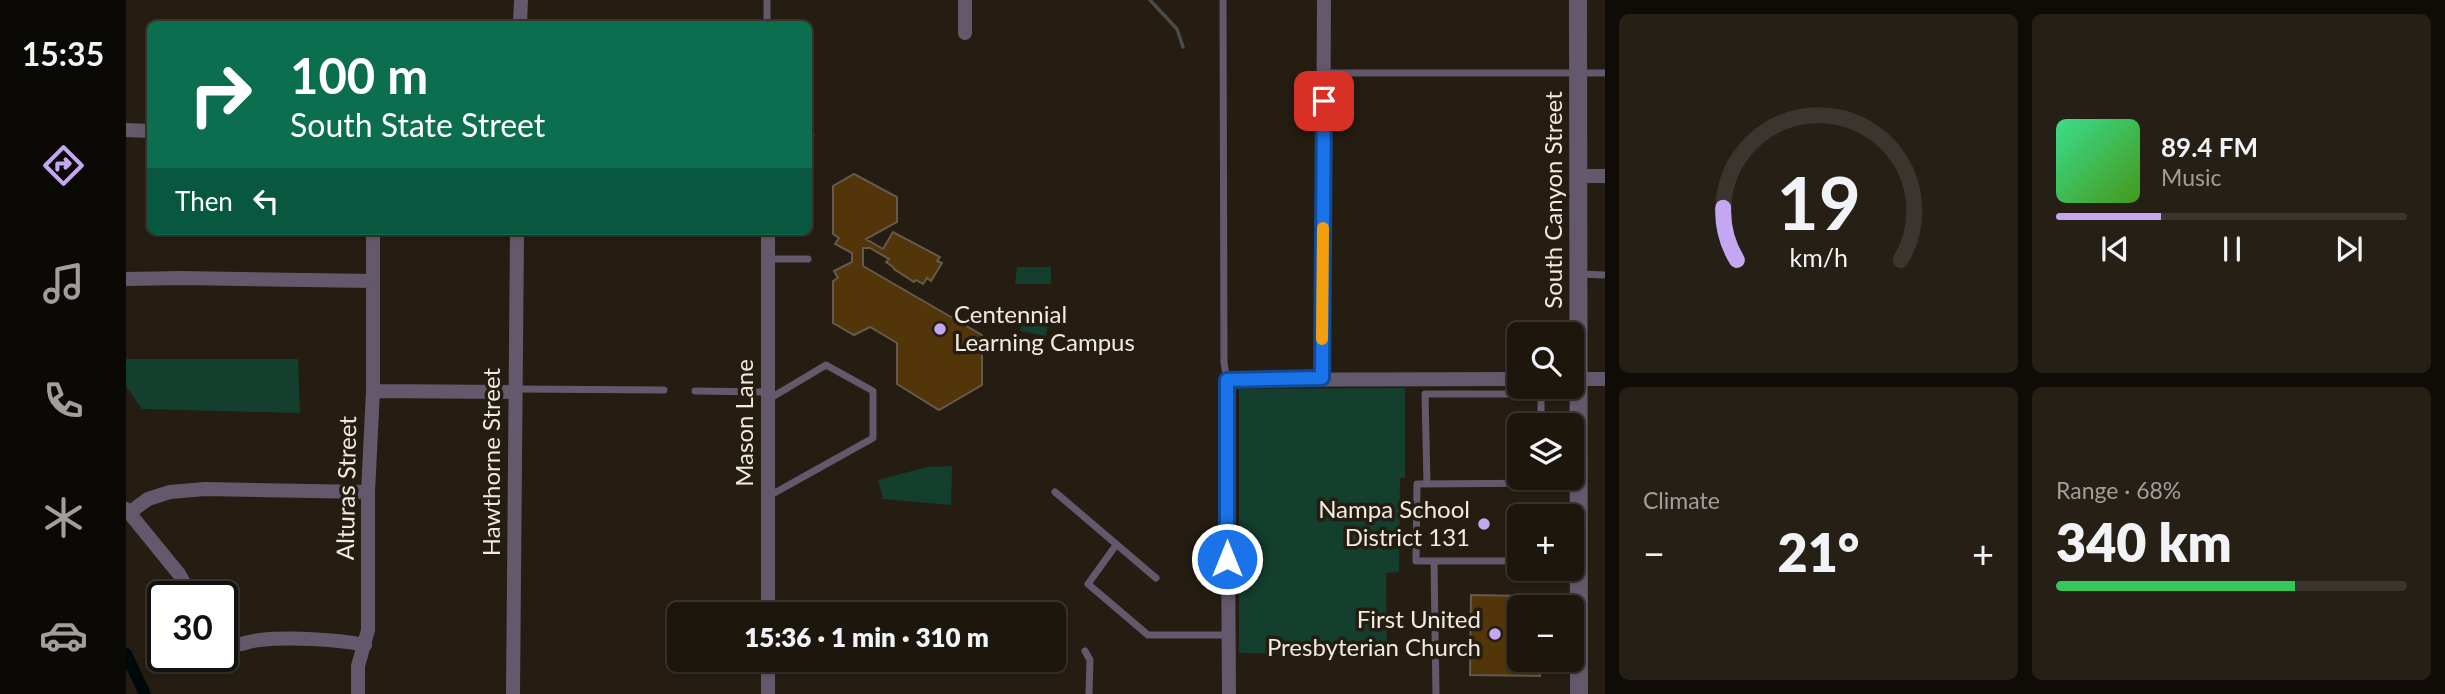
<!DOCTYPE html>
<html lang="en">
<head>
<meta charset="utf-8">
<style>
	:root { --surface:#1c160d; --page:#251f16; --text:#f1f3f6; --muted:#a09f9d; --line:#3a352e; --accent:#c4a7f1 }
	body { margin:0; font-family:Lato,sans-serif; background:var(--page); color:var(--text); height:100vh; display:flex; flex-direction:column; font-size:26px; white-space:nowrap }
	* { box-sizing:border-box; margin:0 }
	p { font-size:23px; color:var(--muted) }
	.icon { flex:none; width:38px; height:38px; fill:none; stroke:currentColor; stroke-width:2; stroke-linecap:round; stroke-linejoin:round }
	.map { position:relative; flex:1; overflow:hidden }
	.panel { display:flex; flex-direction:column; gap:14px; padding:14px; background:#0f0c07; width:840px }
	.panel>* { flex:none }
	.hud { position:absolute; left:21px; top:21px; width:665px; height:214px; border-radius:10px; box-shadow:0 2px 5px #0004,0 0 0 2px var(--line); background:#0b6e4f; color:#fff; overflow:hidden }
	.fabs { position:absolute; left:1381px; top:322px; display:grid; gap:14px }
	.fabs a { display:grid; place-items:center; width:77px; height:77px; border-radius:10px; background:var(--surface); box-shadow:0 2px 5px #0004,0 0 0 2px var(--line); font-size:35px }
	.speed { position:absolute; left:21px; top:581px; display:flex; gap:14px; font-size:35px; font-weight:700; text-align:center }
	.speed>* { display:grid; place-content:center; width:91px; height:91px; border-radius:50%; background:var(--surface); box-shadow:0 2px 5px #0004,0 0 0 2px var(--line); line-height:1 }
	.speed .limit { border:4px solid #111; border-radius:10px; background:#fff; color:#111 }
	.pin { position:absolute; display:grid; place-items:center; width:60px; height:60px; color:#fff; margin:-30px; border-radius:14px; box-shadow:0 4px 10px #0006 }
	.me { position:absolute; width:77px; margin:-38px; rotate:0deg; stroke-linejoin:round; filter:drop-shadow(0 0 5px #0008) }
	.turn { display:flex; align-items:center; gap:24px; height:147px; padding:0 28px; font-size:32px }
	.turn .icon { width:91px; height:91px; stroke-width:2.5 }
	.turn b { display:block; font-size:49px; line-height:60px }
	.then { display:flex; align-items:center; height:66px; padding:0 28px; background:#0003; gap:14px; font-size:26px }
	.big { font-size:52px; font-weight:800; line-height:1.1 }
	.panel .card { flex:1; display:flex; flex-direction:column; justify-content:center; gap:10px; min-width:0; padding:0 24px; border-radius:10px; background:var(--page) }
	.panel .dial { align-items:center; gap:0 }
	.dial svg { height:182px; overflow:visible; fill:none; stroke:var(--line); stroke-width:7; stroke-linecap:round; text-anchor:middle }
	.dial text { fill:var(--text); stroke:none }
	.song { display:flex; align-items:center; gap:21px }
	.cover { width:84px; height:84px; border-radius:10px; background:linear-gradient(135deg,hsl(150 70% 55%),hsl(100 70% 35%)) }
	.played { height:7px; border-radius:4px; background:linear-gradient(90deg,var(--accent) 30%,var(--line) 30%) }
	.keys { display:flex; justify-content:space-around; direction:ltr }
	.heat { display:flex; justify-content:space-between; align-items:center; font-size:38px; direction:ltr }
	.charge { height:10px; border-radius:5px; background:linear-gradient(90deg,#34c759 68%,var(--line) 0) }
	.panel .tiles { flex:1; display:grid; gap:14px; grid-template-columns:repeat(2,1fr) }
	.trip { position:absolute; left:541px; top:602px; width:399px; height:70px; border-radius:10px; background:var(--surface); box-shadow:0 2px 5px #0004,0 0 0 2px var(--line); font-weight:800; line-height:70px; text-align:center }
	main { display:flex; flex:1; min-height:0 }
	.menu { display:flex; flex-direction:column; width:126px; justify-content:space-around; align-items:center; background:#0b0905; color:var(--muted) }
	.menu .icon { width:49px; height:49px }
	.menu .selected { color:var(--accent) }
	.menu b { font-size:32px; color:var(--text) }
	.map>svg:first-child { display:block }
	.green { fill:#143e2d }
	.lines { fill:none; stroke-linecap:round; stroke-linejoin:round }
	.stream { stroke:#484c4b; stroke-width:3.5 }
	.canal { stroke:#00090a; stroke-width:12 }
	.building { fill:#52360a; stroke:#645a4d; stroke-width:2 }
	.service { stroke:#63596c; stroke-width:7 }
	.minor { stroke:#63596c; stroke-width:14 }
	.tertiary { stroke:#63596c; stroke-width:18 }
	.route-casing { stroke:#114b97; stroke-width:18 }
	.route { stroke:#1a73e8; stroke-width:12 }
	.slow { stroke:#f59e0b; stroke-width:12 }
	.poi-dot { fill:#c4a7f1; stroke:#251d11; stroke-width:2.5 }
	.labels { text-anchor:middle; stroke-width:7; stroke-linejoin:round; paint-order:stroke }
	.street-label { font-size:24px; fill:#f0eae2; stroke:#251d11 }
	.poi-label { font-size:24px; fill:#f0eae2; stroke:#251d11; text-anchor:end }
</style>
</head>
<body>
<main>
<nav class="menu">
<b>15:35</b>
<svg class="icon selected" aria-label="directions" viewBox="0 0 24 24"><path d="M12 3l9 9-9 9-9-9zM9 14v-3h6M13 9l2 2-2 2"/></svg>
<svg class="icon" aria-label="music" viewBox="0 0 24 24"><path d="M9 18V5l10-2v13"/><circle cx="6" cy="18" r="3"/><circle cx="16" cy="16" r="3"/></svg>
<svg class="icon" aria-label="phone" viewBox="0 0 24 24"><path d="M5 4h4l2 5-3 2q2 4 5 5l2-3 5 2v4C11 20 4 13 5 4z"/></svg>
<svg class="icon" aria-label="climate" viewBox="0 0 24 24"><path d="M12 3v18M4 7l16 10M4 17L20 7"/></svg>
<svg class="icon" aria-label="car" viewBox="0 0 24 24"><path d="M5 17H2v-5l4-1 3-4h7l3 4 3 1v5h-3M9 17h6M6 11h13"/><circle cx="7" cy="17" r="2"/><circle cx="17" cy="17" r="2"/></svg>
</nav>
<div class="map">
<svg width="1479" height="694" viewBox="0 0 1479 694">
	<rect width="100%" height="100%" fill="#251d11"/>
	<path class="green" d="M891 267H925V284H889Z
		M899 307 924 312 920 336 894 331Z
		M0 359H172L174 413 16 409 0 386Z
		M1279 388V478H1274L1273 572 1260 573 1261 655 1113 653V389Z
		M826 466 825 505 757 499 752 480 801 467Z"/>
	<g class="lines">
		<path class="stream" d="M1024 0 1051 29 1057 47"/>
		<path class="canal" d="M0 654 19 694"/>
	</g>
	<path class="building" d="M728 174 771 197V222L740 239 757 249 767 232 814 257 811 261 816 263 805 281 801 278 797 284 790 280 788 282 768 269 767 267 760 262 763 259 744 248H737V266L856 335V385L813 410 771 384V343L744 327 728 335 707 323V281L712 278 708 271 726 262V253L709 244 713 238 707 234V186Z
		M1345 595 1403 596V607H1393V660H1415L1414 676 1344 675Z"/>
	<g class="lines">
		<path class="service" d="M641 0V24
			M1097 0 1098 363 1101 380
			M1198 73H1479
			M682 135H685
			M642 259H682
			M1453 274 1479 275
			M389 389 538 390
			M569 391 642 392
			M1301 484 1299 394H1415V425
			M929 492 1030 578
			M643 496 747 438V391L700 365 643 399
			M990 545 962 584 1022 635H1102
			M1308 561 1310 694
			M1393 561H1290L1291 484 1453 483
			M959 651 964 660 963 694"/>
		<path class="minor" d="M839 0V33
			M394 24 395 0
			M0 130 24 131
			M1452 176H1479
			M0 279 56 278 247 281
			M1196 378 1198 0
			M1446 379H1479
			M247 391 389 392
			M0 509 53 574 66 597
			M3 513 22 499 44 492 79 489 242 492
			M642 614V231
			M96 644C109 648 121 641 134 640 163 637 211 639 239 645
			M642 660V694
			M232 694V666L242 630V492L247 391V231
			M387 694 391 231
			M1103 694 1101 380 1393 379"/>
		<path class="tertiary" d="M1452 0 1453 694"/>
	</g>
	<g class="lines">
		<defs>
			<path id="route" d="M1101 559V380L1196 378 1198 101"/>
		</defs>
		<use href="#route" class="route-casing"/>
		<use href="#route" class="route"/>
		<path class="slow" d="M1196 339 1197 228"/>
	</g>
	<g class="poi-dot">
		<circle cx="814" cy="329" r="7"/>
		<circle cx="1358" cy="524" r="7"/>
		<circle cx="1369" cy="634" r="7"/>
	</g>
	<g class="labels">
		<g class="street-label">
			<text transform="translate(1428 200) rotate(-90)" y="8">South Canyon Street</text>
			<text transform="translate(619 423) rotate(-90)" y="8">Mason Lane</text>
			<text transform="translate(366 462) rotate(-90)" y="8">Hawthorne Street</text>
			<text transform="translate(221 488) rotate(-89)" y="8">Alturas Street</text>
		</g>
		<g class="poi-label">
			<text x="828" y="323" text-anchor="start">Centennial<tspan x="828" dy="28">Learning Campus</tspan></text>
			<text x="1344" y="518">Nampa School<tspan x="1344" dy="28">District 131</tspan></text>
			<text x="1355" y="628">First United<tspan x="1355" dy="28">Presbyterian Church</tspan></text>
		</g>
	</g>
</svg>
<div class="fabs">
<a><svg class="icon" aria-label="search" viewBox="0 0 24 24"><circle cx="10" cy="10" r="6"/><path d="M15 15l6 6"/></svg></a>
<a><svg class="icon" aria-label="layers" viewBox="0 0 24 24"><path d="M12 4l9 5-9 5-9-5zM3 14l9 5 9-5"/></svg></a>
<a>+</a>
<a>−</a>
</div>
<div class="speed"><div class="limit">30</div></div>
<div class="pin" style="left:1198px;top:101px;background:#d93025"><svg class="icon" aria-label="arrive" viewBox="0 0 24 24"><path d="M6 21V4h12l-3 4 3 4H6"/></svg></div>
<svg class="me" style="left:1101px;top:559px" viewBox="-20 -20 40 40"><circle r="17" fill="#1a73e8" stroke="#fff" stroke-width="3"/><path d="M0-11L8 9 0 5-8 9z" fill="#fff"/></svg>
<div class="trip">15:36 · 1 min · 310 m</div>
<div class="hud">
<div class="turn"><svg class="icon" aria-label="right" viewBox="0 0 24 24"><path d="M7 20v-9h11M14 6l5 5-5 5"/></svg><div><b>100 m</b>South State Street</div></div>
<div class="then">Then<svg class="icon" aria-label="left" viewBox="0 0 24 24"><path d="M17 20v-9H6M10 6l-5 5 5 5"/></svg></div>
</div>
</div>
<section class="panel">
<div class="tiles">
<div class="card dial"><svg viewBox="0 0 100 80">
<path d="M14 69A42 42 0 1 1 86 69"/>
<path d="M14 69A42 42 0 0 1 8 46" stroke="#c4a7f1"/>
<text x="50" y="56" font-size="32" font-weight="700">19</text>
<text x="50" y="72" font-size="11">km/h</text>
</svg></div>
<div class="card">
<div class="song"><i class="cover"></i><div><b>89.4 FM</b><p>Music</p></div></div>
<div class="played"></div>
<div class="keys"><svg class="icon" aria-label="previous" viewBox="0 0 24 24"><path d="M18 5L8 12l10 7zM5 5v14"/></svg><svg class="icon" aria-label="pause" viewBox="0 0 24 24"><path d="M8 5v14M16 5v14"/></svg><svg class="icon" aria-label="next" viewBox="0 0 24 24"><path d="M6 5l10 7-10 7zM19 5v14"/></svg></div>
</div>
<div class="card"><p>Climate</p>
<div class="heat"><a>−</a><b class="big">21°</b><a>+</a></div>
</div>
<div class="card"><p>Range · 68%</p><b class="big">340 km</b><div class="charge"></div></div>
</div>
</section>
</main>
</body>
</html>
